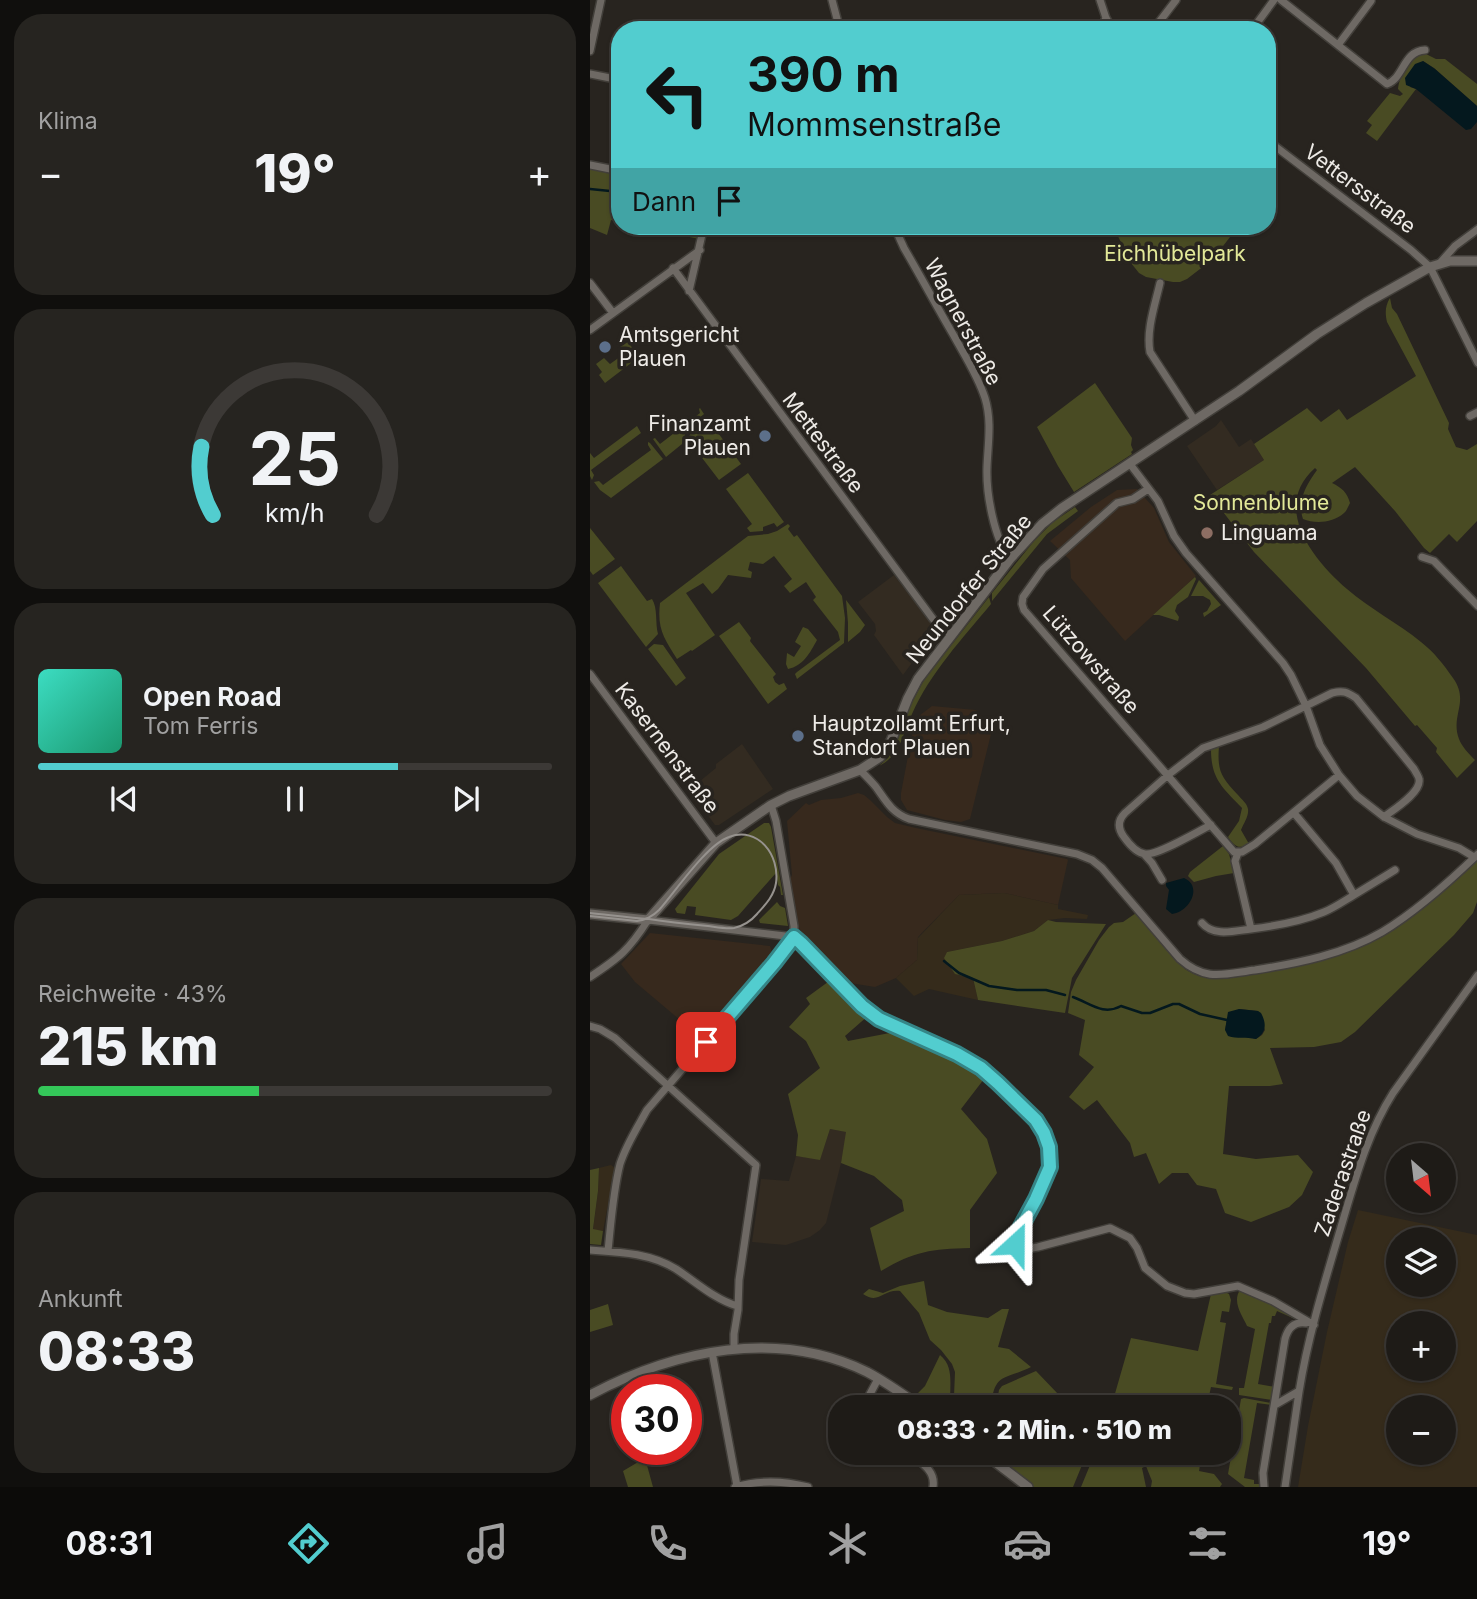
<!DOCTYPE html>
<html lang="de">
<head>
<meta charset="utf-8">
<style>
	:root { --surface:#1e1b17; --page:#262420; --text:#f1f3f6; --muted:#a1a1a1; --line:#3c3936; --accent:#52cdcf }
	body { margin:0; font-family:Inter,sans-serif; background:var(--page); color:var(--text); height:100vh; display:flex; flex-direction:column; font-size:26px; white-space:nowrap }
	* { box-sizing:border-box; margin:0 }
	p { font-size:23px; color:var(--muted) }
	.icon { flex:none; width:38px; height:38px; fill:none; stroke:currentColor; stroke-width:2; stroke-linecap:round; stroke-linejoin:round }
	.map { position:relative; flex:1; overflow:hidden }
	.sheet { display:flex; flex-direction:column; gap:14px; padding:14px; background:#100f0d; width:590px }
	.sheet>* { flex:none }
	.top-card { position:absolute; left:21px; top:21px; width:665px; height:214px; border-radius:28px; box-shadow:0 2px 5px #0004,0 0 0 2px var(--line); background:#52cdcf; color:#111; overflow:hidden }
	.needle { width:46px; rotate:152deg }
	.buttons { position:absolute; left:796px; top:1143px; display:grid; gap:14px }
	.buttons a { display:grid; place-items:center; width:70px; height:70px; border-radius:50%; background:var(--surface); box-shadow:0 2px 5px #0004,0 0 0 2px var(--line); font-size:35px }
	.speed { position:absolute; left:21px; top:1374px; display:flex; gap:14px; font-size:35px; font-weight:700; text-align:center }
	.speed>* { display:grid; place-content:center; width:91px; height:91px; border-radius:50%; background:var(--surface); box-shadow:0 2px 5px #0004,0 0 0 2px var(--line); line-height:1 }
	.speed .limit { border:10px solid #d22; background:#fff; color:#111 }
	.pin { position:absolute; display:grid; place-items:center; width:60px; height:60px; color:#fff; margin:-30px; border-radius:14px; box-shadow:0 4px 10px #0006 }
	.me { position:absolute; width:77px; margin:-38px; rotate:24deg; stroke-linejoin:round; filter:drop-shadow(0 0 5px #0008) }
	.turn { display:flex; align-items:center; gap:24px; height:147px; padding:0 21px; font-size:32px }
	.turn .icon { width:91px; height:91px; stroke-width:2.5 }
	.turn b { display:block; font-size:49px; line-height:60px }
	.then { display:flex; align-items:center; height:66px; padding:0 21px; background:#0003; gap:14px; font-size:26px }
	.big { font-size:52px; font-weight:800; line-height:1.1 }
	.sheet .widget { flex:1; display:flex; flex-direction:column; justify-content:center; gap:10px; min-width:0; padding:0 24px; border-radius:28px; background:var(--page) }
	.sheet .dial { align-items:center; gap:0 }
	.dial svg { height:182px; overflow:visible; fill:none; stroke:var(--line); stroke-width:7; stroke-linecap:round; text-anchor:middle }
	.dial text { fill:var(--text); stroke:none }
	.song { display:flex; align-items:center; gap:21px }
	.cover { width:84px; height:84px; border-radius:10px; background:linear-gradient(135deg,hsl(170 70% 55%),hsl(160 70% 35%)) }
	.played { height:7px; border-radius:4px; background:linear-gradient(90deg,var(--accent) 70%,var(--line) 70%) }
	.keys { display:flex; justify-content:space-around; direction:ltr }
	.heat { display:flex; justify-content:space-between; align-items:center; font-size:38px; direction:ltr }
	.charge { height:10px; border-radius:5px; background:linear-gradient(90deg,#34c759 43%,var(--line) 0) }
	.trip { position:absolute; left:238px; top:1395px; width:413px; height:70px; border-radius:28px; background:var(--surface); box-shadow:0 2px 5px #0004,0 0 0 2px var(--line); font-weight:800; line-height:70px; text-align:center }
	.menu { display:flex; height:112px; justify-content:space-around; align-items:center; background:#0c0b09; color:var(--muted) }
	.menu .icon { width:49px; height:49px }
	.menu .selected { color:var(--accent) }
	.menu b { font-size:32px; color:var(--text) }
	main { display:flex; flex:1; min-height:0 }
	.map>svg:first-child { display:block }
	.commercial { fill:#37291d }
	.industrial { fill:#352b1b; fill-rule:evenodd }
	.built { fill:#332b21 }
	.green { fill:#494b23; fill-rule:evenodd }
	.water { fill:#04181e }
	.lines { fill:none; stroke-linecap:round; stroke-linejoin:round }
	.stream { stroke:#04181e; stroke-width:2.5 }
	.minor-casing { stroke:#423f3a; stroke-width:10 }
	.tertiary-casing { stroke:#423f3a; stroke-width:12 }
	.minor { stroke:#6e6964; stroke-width:7 }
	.tertiary { stroke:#6e6964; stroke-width:9 }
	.tram { stroke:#96928e; stroke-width:2 }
	.route-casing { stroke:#358587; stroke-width:18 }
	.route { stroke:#52cdcf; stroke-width:12 }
	.service-dot { fill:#5c6f8a; stroke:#28241f; stroke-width:2.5 }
	.education-dot { fill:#8d6e63; stroke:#28241f; stroke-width:2.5 }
	.labels { text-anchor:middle; stroke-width:7; stroke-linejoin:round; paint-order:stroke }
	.street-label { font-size:21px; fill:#eeebe7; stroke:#28241f }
	.park-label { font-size:21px; fill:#e2e898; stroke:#28241f }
	.poi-label { font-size:21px; fill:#eeebe7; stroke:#28241f; text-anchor:start }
</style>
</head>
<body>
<main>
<section class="sheet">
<div class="widget"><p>Klima</p>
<div class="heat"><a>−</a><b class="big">19°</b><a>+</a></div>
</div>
<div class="widget dial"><svg viewBox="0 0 100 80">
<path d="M14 69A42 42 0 1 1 86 69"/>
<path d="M14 69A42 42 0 0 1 9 39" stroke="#52cdcf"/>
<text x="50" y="56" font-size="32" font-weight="700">25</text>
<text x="50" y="72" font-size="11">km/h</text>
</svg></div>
<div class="widget">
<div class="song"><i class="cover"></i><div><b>Open Road</b><p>Tom Ferris</p></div></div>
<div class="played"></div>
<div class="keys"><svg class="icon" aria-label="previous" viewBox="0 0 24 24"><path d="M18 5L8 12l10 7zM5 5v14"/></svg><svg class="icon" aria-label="pause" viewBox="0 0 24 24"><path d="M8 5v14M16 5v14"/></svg><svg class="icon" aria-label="next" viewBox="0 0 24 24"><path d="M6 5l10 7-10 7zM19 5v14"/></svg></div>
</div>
<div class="widget"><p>Reichweite · 43%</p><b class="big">215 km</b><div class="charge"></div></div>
<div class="widget"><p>Ankunft</p><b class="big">08:33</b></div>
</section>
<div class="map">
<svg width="888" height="1487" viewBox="0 0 888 1487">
	<rect width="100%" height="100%" fill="#28241f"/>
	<path class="commercial" d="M547 489 564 508 579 542 606 576 535 641 481 578 480 560 460 541 501 507 527 490Z
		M342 706 386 710 402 730 380 819 371 822 355 820 317 810 311 800V793L325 719Z
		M268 793 274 795 280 800 297 817 305 823 326 828 477 859 478 860 468 905 414 893 369 895 328 937 327 960 306 978 285 987 260 983 216 940 208 926 200 879 202 875 197 821 216 803 219 805 231 800 251 798Z
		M60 933 180 946 182 953 109 1036 45 982 31 964Z"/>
	<path class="industrial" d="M414 893 468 905V909L498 915 497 919 475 918 458 920 444 931 412 941 357 952 383 978 388 1000 339 989 324 996 306 978 327 960 328 938 369 895Z
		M21 1165 25 1168 13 1231 3 1230 8 1191 9 1168Z
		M768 1210 887 1235V1487H708L718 1426 737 1332 758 1242ZM808 1239H854V1284H808ZM808 1323H854V1368H808ZM808 1407H854V1452H808Z"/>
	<path class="built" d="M631 420 649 447 661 439 674 460 627 490 597 446 626 426Z
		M304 575 339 620 344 633 313 675 284 635 286 631 285 624 268 602Z
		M152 744 183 789 129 825H125L99 790 126 768V764Z
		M240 1129 257 1132 251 1163 236 1223 230 1230 220 1237 196 1245 162 1242 171 1179 199 1181 206 1156 230 1159Z"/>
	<path class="green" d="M834 53 846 59H855L887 84V106L844 68 833 61 820 87 826 89 787 141 776 133 782 125 777 121 800 93 810 96 813 94 808 89C810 74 819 57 834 53Z
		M0 167 30 174V222L21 220 17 235 0 228Z
		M47 226H111L109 239Z
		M523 226H645L647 228 623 259 597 279 590 282H583L556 277 549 273 541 263Z
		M800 298 802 308 807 314 859 423 858 429 866 447 877 450 887 444V521L867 542 859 534 840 553 834 548 805 511 765 467 742 483C752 488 757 492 760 503 759 505 756 512 754 513 743 523 725 524 713 519 707 501 716 485 727 470L725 468C681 507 723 560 757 589 780 609 808 623 831 642 844 652 854 665 863 678 880 702 860 715 869 739 872 747 879 754 885 760L867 778 846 752 847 748 827 725 825 726 776 668 664 552 620 495 674 460 664 444 717 408 731 422 749 409 757 420 826 376 797 322C795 313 795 306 800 298Z
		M38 342 49 357 15 383 9 375 12 372 6 364 14 358 20 364 34 354 30 347Z
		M505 383 542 438 541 445 543 450 541 452 542 454 484 492 468 466 447 427Z
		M110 408 114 414 102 425 96 432 92 444 76 457 63 439 65 438 70 444 110 413 109 409Z
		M117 418 151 464 129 480 106 450 100 453C93 437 104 426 117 418Z
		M47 426 51 433 1 470 4 475 2 480 0 476V453L4 458Z
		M58 442 60 443 73 459 21 498 10 490 4 482 9 481 13 485 61 450 58 445Z
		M158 473 194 522 187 527 184 523 173 527V531L160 532 157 528 162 524 136 489Z
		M485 507 488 511 457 534 402 601V593L444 541 463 522Z
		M198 524 200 526 198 529 204 537 207 535 252 596 255 618 254 643 207 679 205 674 207 672 250 640 248 632 223 600 226 597 216 582 200 593 194 586 202 579 184 556 173 564 160 562 158 570 162 572 161 578 138 575 128 589 122 594 113 583 96 593 125 635 102 651 101 650 87 659C74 638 67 629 70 603L158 536 178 534 187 531Z
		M0 528 25 559 3 575 0 571Z
		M31 566 57 601 62 599C68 608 65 623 68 634L56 647 8 583Z
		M605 577 606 579 598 597 587 605 585 611 589 617 588 621 569 615H563Z
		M609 580 631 605 614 617 613 613 617 611 621 604 620 600 613 596H601Z
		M399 597 401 604C373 638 340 673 322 714 313 734 310 756 289 766L298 758 306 745 318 710 334 680Z
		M256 600 275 625 270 632 258 642V623Z
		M149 622 161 638 160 641 186 674 183 677 185 682 189 685 194 683 197 689 178 704 129 636Z
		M213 627 218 629 227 640C220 653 213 666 198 669L196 664 197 653 204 657 211 646 205 642Z
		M64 644 73 645 96 678 86 686 58 649Z
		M629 746C627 771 631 777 648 795 652 800 657 803 658 809 659 816 654 823 651 830L659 844C649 850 644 846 638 837L649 821 652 808C632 787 621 779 621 749Z
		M174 823H179L181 827 193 895H191L190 887 188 885 186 873 148 916 141 920 105 915 106 907 97 906 95 914 87 913 85 909 129 854Z
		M633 846 639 854 644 873 626 876 604 882 598 876 600 872Z
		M887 861V902L883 913 864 935 765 1032 751 1042 724 1047 680 1048 693 1084 680 1086H639L633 1154 666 1159 708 1155 723 1172 712 1195 699 1207 661 1222 635 1213 626 1189 607 1185 598 1173H582L569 1184 556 1153 544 1157 540 1143 507 1100 494 1110 479 1097 504 1067 489 1055 495 1020 478 1013 481 992 486 980 509 940 519 927 524 923 533 922 546 913 595 969C617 984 642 978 667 974 723 964 775 951 822 916 845 900 866 879 887 861ZM649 1009 668 1011 675 1030 672 1035 666 1039 635 1030 637 1020Z
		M187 902 190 906 195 908 198 926 170 923 169 920Z
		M458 920 466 922 516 924 482 978 475 1013 388 1000 383 978 365 974 354 958 357 952 412 941 444 931Z
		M242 979 279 1015 255 1036 258 1041 305 1032 351 1050 394 1079 371 1109 397 1139 407 1173 380 1210V1248C341 1249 325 1251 291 1271L280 1228 314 1211 312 1200 284 1176 251 1163 256 1132 240 1129 230 1160 206 1156 208 1135 198 1094 230 1068 216 1041 199 1027 220 1004 216 998Z
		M9 1168 8 1191 3 1229 13 1231 11 1245 0 1244V1170Z
		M334 1281 338 1305 357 1312 398 1318 412 1309H419L408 1347 419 1349 441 1367C415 1380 404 1372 401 1407H366L364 1396 365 1372 362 1364 351 1350 340 1340 329 1313 310 1291C293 1289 289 1305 273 1294L279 1289 293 1293 310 1286Z
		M631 1290 639 1294 641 1300 639 1312 632 1311 630 1322 636 1323 626 1384 643 1387 642 1390 621 1387 617 1405 626 1407H511L510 1406 522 1404 541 1338 608 1351 621 1294Z
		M650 1290 674 1298 705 1317V1319L687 1311 685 1316H682L681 1323H679L668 1384 685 1387 682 1400 649 1395V1388H654L665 1329 657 1326C652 1315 642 1302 650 1290Z
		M18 1304 23 1325 0 1332V1310Z
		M350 1355C366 1368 358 1389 361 1407H336L325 1396 335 1386Z
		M446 1371 469 1395 486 1407H406L409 1390 412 1386Z
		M654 1398 681 1403 682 1405 667 1403 654 1478 664 1480V1484H669L672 1487H655L638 1474 651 1399Z
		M398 1453H497L483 1487H443Z
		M505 1453H612L609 1471 624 1474 632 1484 630 1487H561L562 1481 556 1466 552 1468 556 1487H491Z
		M55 1458 63 1487H38L33 1471Z"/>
	<path class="water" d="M833 61 845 69 887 106V122L881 129 876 130 826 89 816 85 815 78 825 64Z
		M594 878C613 886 600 912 582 914L576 909 579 890 576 886V883Z
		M649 1009 668 1011 671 1013C677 1024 676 1033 666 1039 656 1037 647 1039 638 1036L635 1030 638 1012Z"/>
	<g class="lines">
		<path class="stream" d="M0 189 30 192
			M354 961 369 973 399 986 427 990H456L475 995
			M483 997C500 1003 513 1016 531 1006L552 1013H560L583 1004H589L610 1014 637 1020"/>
		<defs>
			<path id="minor" d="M242 0 250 30
				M510 0 516 18 523 30
				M691 0 797 84C814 78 813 51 835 50
				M510 30 516 18
				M563 30 586 0
				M662 30 684 0
				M748 45 781 1
				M0 51 11 0
				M0 74 30 80
				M677 140 821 250 840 267 888 363
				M0 165 30 171
				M304 226 314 248C331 277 347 307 364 336 375 356 388 376 395 398 402 421 398 443 397 467 396 493 404 539 420 559
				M850 263 865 246 888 229
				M83 268 343 619 351 628 361 634
				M0 283 23 313
				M570 283C565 305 556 330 560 352L605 421
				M99 291 114 226
				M0 330 110 250
				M880 416 888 412
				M540 464 568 501 584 536 596 553 693 663 701 675 716 706 730 745 749 775 767 796 794 817 827 834 869 848 884 857
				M558 489 543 499 527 503 453 569 433 597 432 604 434 610 644 852H652L665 844 749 775
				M832 557 844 561 888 606
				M0 674 126 843
				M270 770C275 775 281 781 286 787 296 801 302 813 319 819L487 854 502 860 512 868 590 959C616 982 634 974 665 970 709 963 754 954 792 932 827 911 859 882 888 854
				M621 825C608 831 567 856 555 854 547 853 539 844 534 837 528 829 527 821 535 813L578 775 613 748 673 727 742 693C753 690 757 692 766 698L824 769C825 771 829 777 829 779 832 792 803 810 794 817
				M648 853 645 861 661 929C686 926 710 922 734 912 744 908 754 901 764 895L746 863 704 813
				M554 854 562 863 572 880
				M764 895 805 870
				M612 923C624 937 644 931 661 929
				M204 937 272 1006 290 1019 367 1054 391 1068 408 1083 446 1120 454 1133 459 1147 460 1167 446 1199 426 1236 425 1244 427 1248 431 1250 448 1247 520 1228 540 1238 547 1248 555 1268 577 1286 595 1293 604 1294 648 1286 683 1301 724 1325
				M0 977C29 958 39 950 58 920L204 937
				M0 1026 10 1029 25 1038 166 1165 149 1280 148 1310 144 1334V1349
				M0 1250C29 1252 60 1253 86 1269 106 1282 124 1299 147 1306
				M18 1251C21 1222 23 1192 30 1164 36 1145 47 1128 57 1110L184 963 204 937V926L186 821 181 805
				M122 1352 147 1486
				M685 1405 709 1391
				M273 1407 288 1379
				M318 1452C330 1462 346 1470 343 1487
				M145 1487C169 1480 195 1481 218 1487
				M674 1487 673 1473 695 1339C698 1328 704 1321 716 1323
				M695 1487C700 1455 704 1424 709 1392 718 1336 735 1281 751 1227 765 1180 777 1134 803 1093L888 975"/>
			<path id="tertiary" d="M0 914 58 920 126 843 181 805 199 796 270 770 290 757 301 741 318 698 328 679 420 559 452 524 472 508 649 391 727 334 776 303 840 267 860 261H888
				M0 1395C85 1350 187 1328 277 1372 296 1382 314 1395 331 1407
				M392 1452 438 1487"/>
		</defs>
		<use href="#minor" class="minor-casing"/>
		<use href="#tertiary" class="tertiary-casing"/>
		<use href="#minor" class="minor"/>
		<use href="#tertiary" class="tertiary"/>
		<path class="tram" d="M0 913C20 915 39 918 59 919 79 922 98 924 118 926 126 927 136 929 144 928 153 926 161 921 167 914 175 905 184 896 186 883 190 855 168 826 139 837 116 845 86 891 69 910 62 917 56 920 47 921L0 916"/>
	</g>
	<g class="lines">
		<defs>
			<path id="route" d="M116 1042 184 963 204 937 211 943 272 1006 289 1019 367 1054 391 1068 408 1083 446 1120 454 1133 459 1147 460 1167 446 1199 426 1236 425 1244"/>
		</defs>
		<use href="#route" class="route-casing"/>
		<use href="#route" class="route"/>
	</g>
	<g class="service-dot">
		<circle cx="15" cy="347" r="7"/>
		<circle cx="175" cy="436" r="7"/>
		<circle cx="208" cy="736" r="7"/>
	</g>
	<circle class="education-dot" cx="617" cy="533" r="7"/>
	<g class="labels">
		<g class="street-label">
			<text transform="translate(770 189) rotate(37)" y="7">Vettersstraße</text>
			<text transform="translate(373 322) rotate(62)" y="7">Wagnerstraße</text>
			<text transform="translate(233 443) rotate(53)" y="7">Mettestraße</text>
			<text transform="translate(379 589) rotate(-51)" y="7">Neundorfer Straße</text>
			<text transform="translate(501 660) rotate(49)" y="7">Lützowstraße</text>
			<text transform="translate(77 748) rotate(53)" y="7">Kasernenstraße</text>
			<text transform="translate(753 1173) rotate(-71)" y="7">Zaderastraße</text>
		</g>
		<g class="park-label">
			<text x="585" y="261">Eichhübelpark</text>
			<text x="671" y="510">Sonnenblume</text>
		</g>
		<g class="poi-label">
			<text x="29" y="342">Amtsgericht<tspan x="29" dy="24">Plauen</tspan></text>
			<text x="161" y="431" text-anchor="end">Finanzamt<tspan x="161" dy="24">Plauen</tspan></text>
			<text x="631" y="540">Linguama</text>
			<text x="222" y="731">Hauptzollamt Erfurt,<tspan x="222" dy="24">Standort Plauen</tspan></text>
		</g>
	</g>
</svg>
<div class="buttons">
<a><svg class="needle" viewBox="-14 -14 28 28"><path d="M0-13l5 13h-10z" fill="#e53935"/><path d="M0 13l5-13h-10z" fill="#a1a1a1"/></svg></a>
<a><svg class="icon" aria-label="layers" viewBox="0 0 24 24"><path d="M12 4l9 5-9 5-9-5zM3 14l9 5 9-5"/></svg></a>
<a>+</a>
<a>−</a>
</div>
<div class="speed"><div class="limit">30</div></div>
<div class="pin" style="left:116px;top:1042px;background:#d93025"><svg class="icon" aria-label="arrive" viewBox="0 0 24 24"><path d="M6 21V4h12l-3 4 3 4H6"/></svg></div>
<svg class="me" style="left:425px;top:1244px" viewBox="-20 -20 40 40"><path d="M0-17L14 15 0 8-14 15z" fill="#52cdcf" stroke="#fff" stroke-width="4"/></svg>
<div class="trip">08:33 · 2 Min. · 510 m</div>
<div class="top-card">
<div class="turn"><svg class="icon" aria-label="left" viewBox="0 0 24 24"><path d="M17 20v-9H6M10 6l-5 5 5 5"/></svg><div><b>390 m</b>Mommsenstraße</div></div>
<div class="then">Dann<svg class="icon" aria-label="arrive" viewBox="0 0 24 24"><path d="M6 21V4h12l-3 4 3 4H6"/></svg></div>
</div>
</div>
</main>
<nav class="menu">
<b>08:31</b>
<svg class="icon selected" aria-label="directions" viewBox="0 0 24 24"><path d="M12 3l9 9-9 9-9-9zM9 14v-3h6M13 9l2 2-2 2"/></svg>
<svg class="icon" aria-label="music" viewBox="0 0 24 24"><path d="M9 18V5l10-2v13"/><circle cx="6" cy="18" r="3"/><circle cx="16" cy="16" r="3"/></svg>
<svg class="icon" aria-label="phone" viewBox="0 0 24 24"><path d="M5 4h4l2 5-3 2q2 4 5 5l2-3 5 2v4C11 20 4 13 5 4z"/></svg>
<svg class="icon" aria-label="climate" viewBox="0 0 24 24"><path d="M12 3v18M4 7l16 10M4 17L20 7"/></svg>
<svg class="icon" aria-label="car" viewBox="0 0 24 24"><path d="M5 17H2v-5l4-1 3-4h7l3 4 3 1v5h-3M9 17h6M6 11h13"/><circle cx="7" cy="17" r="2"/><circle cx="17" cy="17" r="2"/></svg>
<svg class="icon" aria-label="filters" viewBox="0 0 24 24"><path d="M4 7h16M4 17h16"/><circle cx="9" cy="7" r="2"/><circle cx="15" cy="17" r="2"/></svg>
<b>19°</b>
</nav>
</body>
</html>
